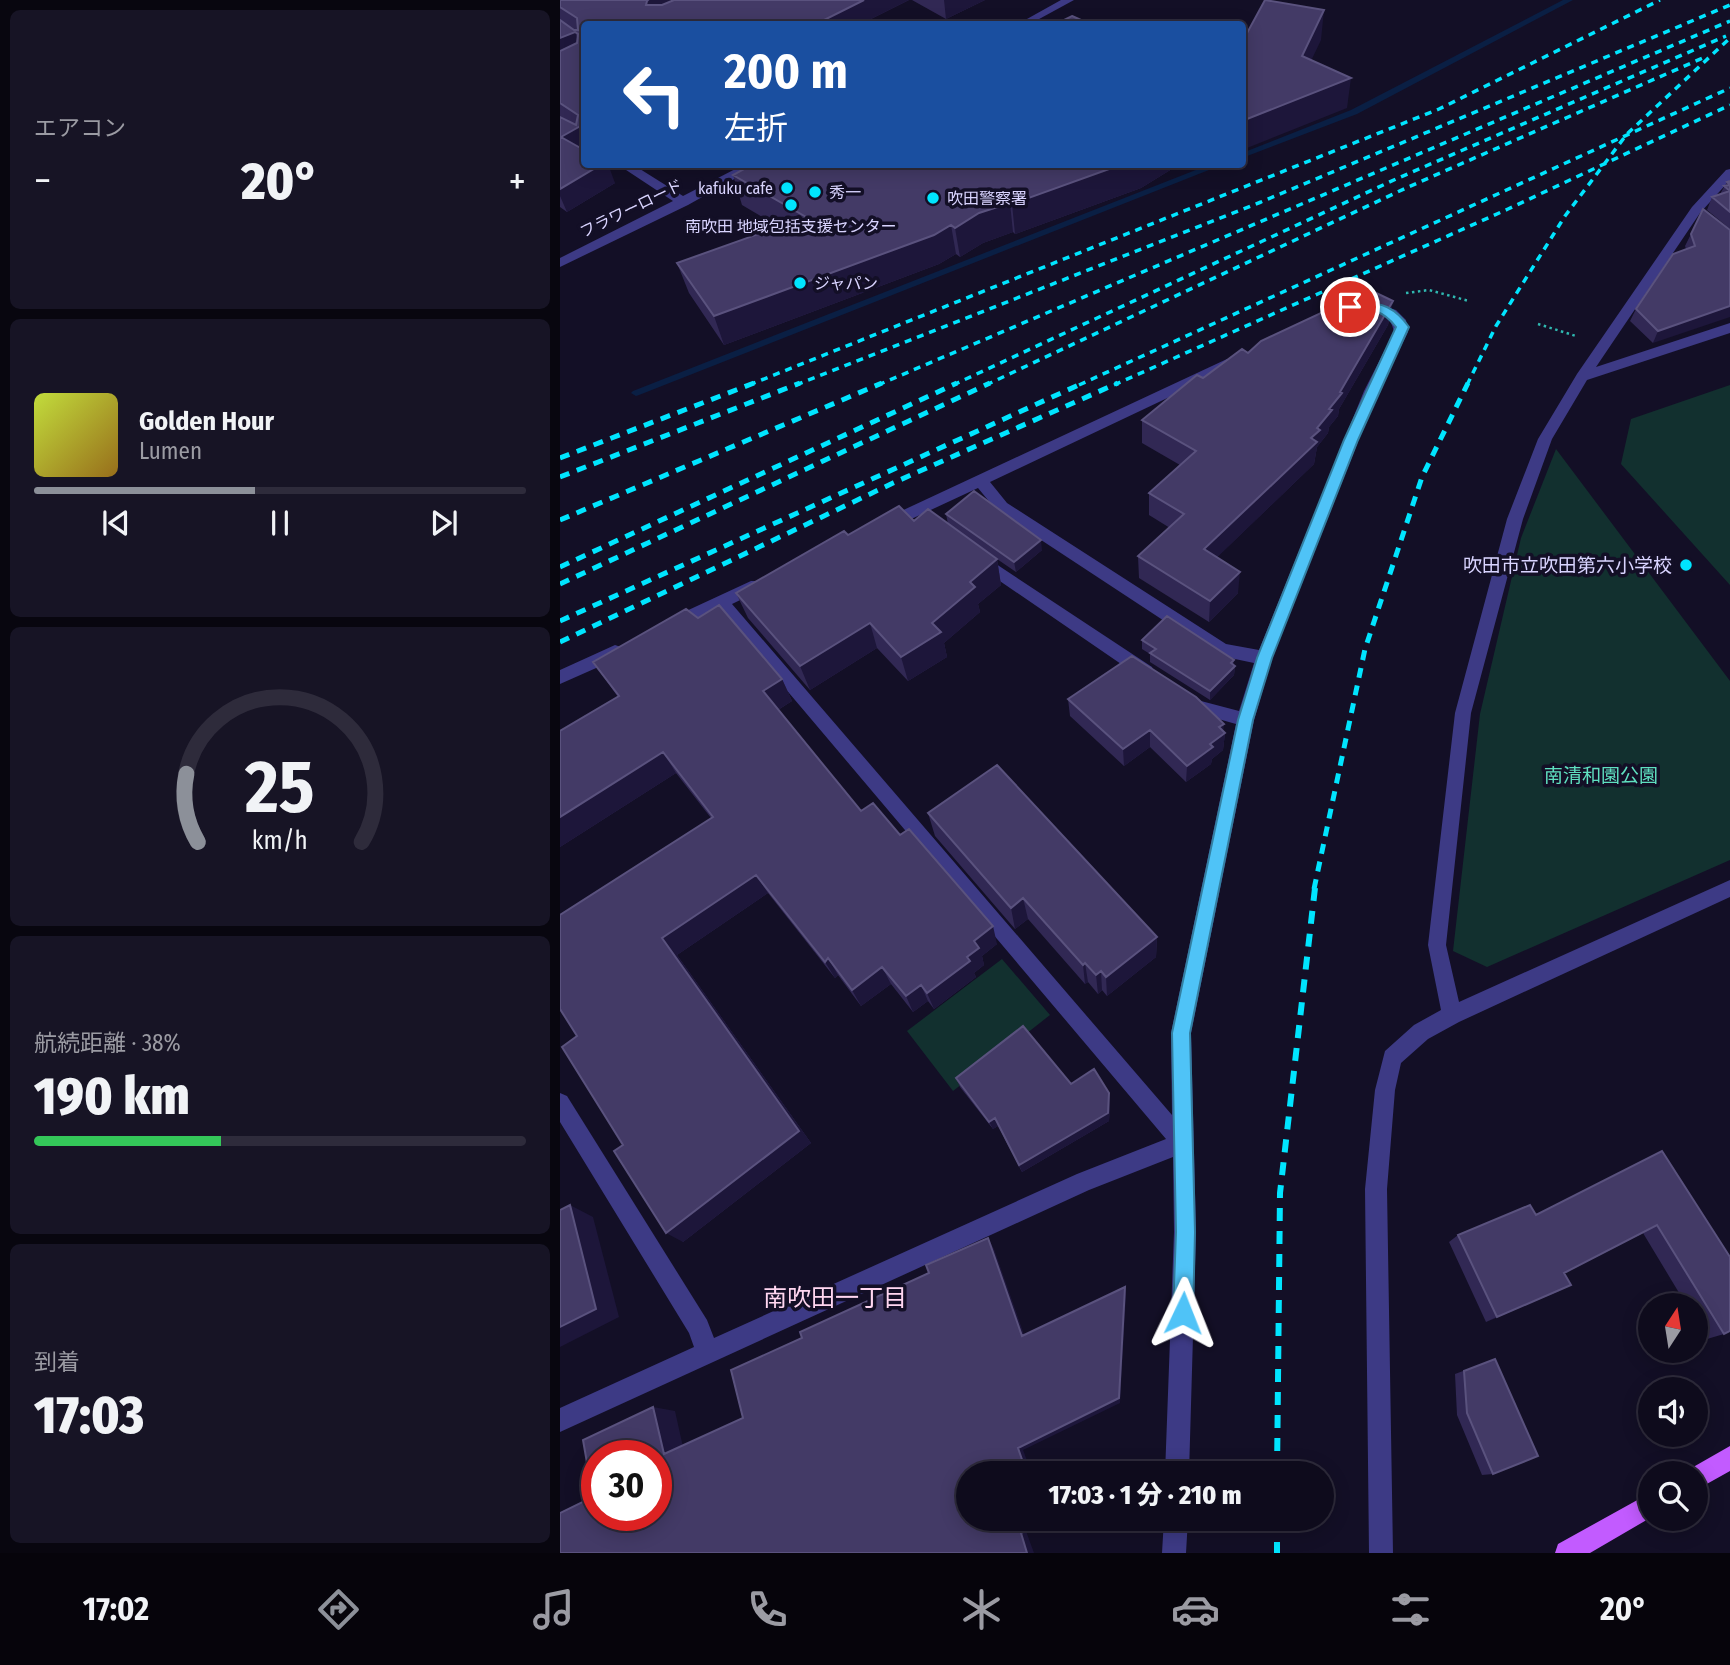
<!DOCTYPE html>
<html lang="ja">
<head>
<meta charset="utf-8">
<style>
	:root { --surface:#0e0b1c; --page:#171425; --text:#f1f3f6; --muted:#9b9ba3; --line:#2e2b3b; --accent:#8c9099 }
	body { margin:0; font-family:"Fira Sans Condensed","Noto Sans JP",sans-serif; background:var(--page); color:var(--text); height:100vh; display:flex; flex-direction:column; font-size:26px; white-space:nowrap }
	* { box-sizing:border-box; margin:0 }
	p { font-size:23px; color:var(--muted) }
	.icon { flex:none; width:38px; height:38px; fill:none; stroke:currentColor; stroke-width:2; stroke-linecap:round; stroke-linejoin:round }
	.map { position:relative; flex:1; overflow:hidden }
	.drawer { display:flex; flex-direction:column; gap:10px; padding:10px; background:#08060f; width:560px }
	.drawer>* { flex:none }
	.top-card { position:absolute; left:21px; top:21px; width:665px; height:147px; border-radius:7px; box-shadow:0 4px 18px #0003,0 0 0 2px var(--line); background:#1a4fa0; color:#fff; overflow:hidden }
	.needle { width:46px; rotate:12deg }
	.buttons { position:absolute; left:1078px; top:1293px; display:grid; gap:14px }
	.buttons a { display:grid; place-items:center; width:70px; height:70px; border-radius:50%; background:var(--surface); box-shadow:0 4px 18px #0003,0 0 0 2px var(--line); font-size:35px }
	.speed { position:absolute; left:21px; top:1440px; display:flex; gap:14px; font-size:35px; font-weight:700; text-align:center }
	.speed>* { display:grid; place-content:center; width:91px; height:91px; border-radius:50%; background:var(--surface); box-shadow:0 4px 18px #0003,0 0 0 2px var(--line); line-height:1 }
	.speed .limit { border:10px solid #d22; background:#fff; color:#111 }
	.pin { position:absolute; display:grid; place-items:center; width:60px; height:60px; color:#fff; margin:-30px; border:4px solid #fff; border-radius:50%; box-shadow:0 2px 7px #0007 }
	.me { position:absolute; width:77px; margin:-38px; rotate:2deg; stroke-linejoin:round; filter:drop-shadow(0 0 5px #0008) }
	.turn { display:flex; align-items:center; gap:24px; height:147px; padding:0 28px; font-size:32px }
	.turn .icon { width:91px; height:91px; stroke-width:2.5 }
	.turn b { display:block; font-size:49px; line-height:60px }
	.big { font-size:52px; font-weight:800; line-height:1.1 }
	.drawer .tile { flex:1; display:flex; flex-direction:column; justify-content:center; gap:10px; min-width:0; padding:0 24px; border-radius:10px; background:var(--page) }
	.drawer .dial { align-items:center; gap:0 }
	.dial svg { height:182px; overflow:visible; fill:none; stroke:var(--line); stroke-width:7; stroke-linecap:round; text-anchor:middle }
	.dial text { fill:var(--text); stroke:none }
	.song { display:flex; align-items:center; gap:21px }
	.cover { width:84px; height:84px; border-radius:10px; background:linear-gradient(135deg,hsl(70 70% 55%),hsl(40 70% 35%)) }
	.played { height:7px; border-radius:4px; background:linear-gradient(90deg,var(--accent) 45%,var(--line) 45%) }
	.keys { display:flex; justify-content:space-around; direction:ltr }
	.heat { display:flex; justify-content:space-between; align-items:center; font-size:38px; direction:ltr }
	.charge { height:10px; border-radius:5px; background:linear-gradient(90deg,#34c759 38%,var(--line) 0) }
	.trip { position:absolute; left:396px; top:1461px; width:378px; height:70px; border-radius:35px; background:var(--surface); box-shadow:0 4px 18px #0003,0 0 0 2px var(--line); font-weight:800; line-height:70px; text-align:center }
	.tabs { display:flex; height:112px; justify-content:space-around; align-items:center; background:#06040b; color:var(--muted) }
	.tabs .icon { width:49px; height:49px }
	.tabs .active { color:var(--accent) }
	.tabs b { font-size:32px; color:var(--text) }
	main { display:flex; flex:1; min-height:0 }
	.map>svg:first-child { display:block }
	.green { fill:#12302f }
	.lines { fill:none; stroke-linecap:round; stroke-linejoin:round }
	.stream { fill:#0a1f44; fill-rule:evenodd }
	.path { stroke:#2fb8b0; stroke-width:2.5; stroke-dasharray:2.5 3.5; stroke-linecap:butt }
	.minor { fill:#3d3a85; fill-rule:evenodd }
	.major { fill:#c25bff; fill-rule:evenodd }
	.rail-far2 { stroke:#00e5ff; stroke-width:3.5; stroke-dasharray:7 6; stroke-linecap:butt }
	.rail-far1 { stroke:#00e5ff; stroke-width:5; stroke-dasharray:10 8; stroke-linecap:butt }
	.rail { stroke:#00e5ff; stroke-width:6; stroke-dasharray:13 10; stroke-linecap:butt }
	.wall { fill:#312854 }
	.shaded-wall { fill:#1d163a }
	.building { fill:#433a66; stroke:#5a527e; stroke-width:2; fill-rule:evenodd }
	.route { fill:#4fc3f7; stroke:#337fa1; stroke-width:2 }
	.poi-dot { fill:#00e5ff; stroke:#130f26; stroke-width:2.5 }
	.labels { text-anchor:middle; stroke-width:7; stroke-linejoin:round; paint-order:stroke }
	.far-poi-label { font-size:16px; fill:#d9d4ff; stroke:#130f26; text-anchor:start }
	.far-street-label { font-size:16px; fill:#d9d4ff; stroke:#130f26 }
	.poi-label { font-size:19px; fill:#d9d4ff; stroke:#130f26; text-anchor:end }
	.park-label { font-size:19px; fill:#5fe0c0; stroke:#130f26 }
	.near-neighbourhood-label { font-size:24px; fill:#ffd6f0; stroke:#130f26 }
</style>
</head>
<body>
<main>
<section class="drawer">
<div class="tile"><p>エアコン</p>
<div class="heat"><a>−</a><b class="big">20°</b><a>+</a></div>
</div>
<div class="tile">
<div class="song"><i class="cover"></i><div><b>Golden Hour</b><p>Lumen</p></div></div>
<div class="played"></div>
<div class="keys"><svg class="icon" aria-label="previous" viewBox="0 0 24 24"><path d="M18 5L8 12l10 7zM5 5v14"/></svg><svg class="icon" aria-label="pause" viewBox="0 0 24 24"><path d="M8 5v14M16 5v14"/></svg><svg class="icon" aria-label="next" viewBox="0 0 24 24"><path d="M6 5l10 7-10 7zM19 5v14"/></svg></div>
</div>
<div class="tile dial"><svg viewBox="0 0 100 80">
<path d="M14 69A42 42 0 1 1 86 69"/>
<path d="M14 69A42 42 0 0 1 9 39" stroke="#8c9099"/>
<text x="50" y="56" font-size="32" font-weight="700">25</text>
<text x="50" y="72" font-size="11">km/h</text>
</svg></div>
<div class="tile"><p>航続距離 · 38%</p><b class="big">190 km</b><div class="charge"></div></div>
<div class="tile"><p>到着</p><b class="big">17:03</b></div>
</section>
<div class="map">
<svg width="1170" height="1553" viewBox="0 0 1170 1553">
	<rect width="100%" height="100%" fill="#130f26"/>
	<path class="green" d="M1170 385V585L1061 464 1071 419Z
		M996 449 1170 681V860L927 967 893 951 920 714 961 538Z
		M442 959 490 1015 393 1091 347 1031Z"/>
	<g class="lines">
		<path class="stream" d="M1003 0H1013L797 114 682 158V153L791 110Z
			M651 164H664L79 395 76 396 71 393 73 391Z"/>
		<path class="path" d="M846 293 869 290 909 301
			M978 324 1016 336"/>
		<path class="minor" d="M501 0H514L470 24H458Z
			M57 164H72L123 196 185 164H201L128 205 0 267V258L113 201Z
			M1170 169V180L1140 213 1036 367 1170 323V333L1027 380 992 439 963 519 911 713 886 945 899 1002 1170 880V897L899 1022 868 1039 841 1063 835 1090 827 1189 833 1553H809L805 1189 815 1090 825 1051 854 1025 881 1010 868 945 895 713 947 519 978 439 1017 374 1132 207 1166 170Z
			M810 302 836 310 846 320 848 332 818 391 712 658 694 720 631 1033 636 1232 629 1474H605L614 1232 613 1157 529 1190 0 1432V1408L134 1347 129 1333 0 1122V1093L7 1096 147 1320 154 1338 517 1174 606 1139 159 610 115 630 107 624 109 619 191 581H203L205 585 203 589 172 604 612 1115 611 1033 676 724 630 711 619 699 621 694 627 692 641 701 679 711 694 663 656 655 437 511 418 488 332 528 327 530 319 524 322 520 667 359H677V365L430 482 447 503 666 644 699 650 804 391 834 332C831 315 820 314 805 309V303Z
			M421 554 592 667 594 672 592 677H580L415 564 413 560 415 556Z
			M55 645 61 647 63 652 61 657 0 684V670Z
			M604 1519H628L626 1553H602Z"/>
		<path class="major" d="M1170 1446V1471L1136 1490V1474H1126L1128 1470Z
			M1090 1493V1518L1030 1553H995L998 1544Z"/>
		<path class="rail-far2" d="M189 385 879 109 1100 0
			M236 385 701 202 1170 5
			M318 385 1170 21
			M393 385 836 179 1166 36
			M426 385 846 188 1145 57
			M519 385 1170 88
			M554 385 948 209 1170 105
			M907 385 936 326 1005 216 1067 134 1170 38"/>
		<path class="rail-far1" d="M0 458 194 383
			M0 477 240 383
			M0 520 322 383
			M0 567 397 383
			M0 584 430 383
			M0 621 523 383
			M0 642 333 483 558 383
			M754 889 805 649 862 477 908 383"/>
		<path class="rail" d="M717 1474 720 1193 755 888
			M717 1519V1553"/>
	</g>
	<path class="wall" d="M0 0H349L301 24H24V164L55 183 7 212 0 207Z
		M352 0H425L386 19Z
		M193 164H620L581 188 455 234 453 232 423 243 400 257 396 254 379 264 164 345 129 293 117 263 219 227 182 205 173 175Z
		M1170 181V229L1147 210 1152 197 1160 194 1167 182Z
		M1170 230 1093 343 1070 321 1076 309 1126 249 1125 246 1131 234Z
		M833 301 828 325 779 409 778 416 769 427 768 433 757 447 754 464 657 557 678 593 649 622 579 578 578 556 610 528 589 515V493L620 465 582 443V420L643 378 688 353Z
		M386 514 482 550 456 572 437 559 441 585 418 604 420 612 384 643 387 657 348 681 317 648 250 690 188 618 176 593 288 535 354 521 388 524Z
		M582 640 674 665 675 666 674 675 650 700 590 662V654L582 649Z
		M33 662 222 679 232 701 218 710 301 811 340 835 437 944 422 956 424 965 414 973 416 977 374 1009 368 1001 353 1012 331 984 301 1006 278 975 275 978 208 893 117 955 251 1143 123 1242 63 1145 17 1036 151 818 116 773 0 847V731L58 697Z
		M508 699 663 731 665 733 663 750 652 759 651 764 626 782 590 747 564 766 510 716Z
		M368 813 597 937 596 957 547 996 542 990 538 994 528 982 525 984 468 919 455 929 375 836Z
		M396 1078 511 1084 550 1102 549 1121 462 1172 438 1126 433 1129 400 1087Z
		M1102 1151 1164 1334 1147 1339 1136 1320V1306H1127L1083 1233 1005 1273 999 1291 926 1322 889 1242 898 1235 976 1215Z
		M935 1359 933 1474 922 1475 897 1415 895 1374Z"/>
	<path class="shaded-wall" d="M88 0H139L93 24 86 5 87 1Z
		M304 0H349L301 24H260V22Z
		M384 0H425L386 19Z
		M764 10 761 40 739 86 742 56Z
		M15 32 23 53 0 63V38Z
		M791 78 787 108 682 150V121Z
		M24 124V150L1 137Z
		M42 164H48L55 183 7 212 0 196V189Z
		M563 164H620L581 188 455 234 452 204Z
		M450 203 453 232 423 243 400 257 395 228 419 213Z
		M391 225 396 254 379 264 164 345 154 316Z
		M833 301 828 325 779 409 778 416 769 427 768 433 757 447 754 464 643 571 644 549 751 438 780 392Z
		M1170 306V317L1093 343 1098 331Z
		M481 540 482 550 456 572 454 562Z
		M437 559 441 585 418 604 420 612 384 643 387 657 348 681 341 657 410 582Z
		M680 572 678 593 649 622 650 601Z
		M310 623 317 648 250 690 240 666Z
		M674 660V668L675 666 674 675 650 700V691Z
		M222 679 232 701 213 713 203 691Z
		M664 724 663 735 665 733 663 750 652 759 651 764 626 782 627 766 650 744 659 727Z
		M590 730V747L564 766 563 749Z
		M103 752 116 773 0 847V817Z
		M196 875 208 893 117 955 251 1143 123 1242 106 1233 102 938Z
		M463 898 468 919 455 929 451 908Z
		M433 926 437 944 422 956 424 965 414 973 416 977 374 1009 367 993 407 957 414 941Z
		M597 937 596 957 547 996 546 977Z
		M268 958 278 975 275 978 265 962Z
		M525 963 528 982 525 984 523 965Z
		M322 967 331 984 301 1006 292 990Z
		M541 971 542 990 538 994 536 975Z
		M361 985 368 1001 353 1012 346 996Z
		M549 1093 550 1102 549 1121 462 1172 459 1165Z
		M435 1118 438 1126 433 1129 429 1122Z
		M10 1205 33 1217 59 1317 0 1347V1327Z
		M428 1238 434 1249 467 1343 462 1336Z
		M1011 1285 999 1291 926 1322 937 1317Z
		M565 1287 566 1296 560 1403 463 1450 472 1474H467L458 1448Z
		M93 1407 115 1411 125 1456 104 1454Z
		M482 1519H487L488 1521 466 1531 474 1553H467L461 1533Z"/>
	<path class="building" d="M0 0H88L87 1 86 5H102L114 0H304L260 22 264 24H24V124L1 137 24 150V164H42L0 189V117L16 125 18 115 0 103V51L17 43 18 34 15 32 0 38V20L14 30H18L17 18 0 7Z
		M705 0 764 10 742 56 791 78 682 121V36L686 35Z
		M512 16 530 24H496Z
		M193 164H563L452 204 450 203 419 213 395 228 391 225 374 235 154 316 117 263 246 217 173 175Z
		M1170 181V212L1152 197 1170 191 1164 186 1170 185 1167 182Z
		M1143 209 1170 230V306L1098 331 1076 309 1113 254 1135 246 1131 234Z
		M810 290 833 301 780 392 782 393 769 409 772 410 757 428 760 430 751 438 757 442 644 549 680 572 650 601 578 556 624 514 589 493 636 451 582 420 637 375 643 378 682 349 688 353 701 341Z
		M414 491 481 540 454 562 386 514Z
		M339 506 354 521 368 509 437 559 410 582 415 587 372 623 381 632 341 657 310 623 240 666 176 593 284 531 288 535Z
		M159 605 222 679 203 691 301 811 313 803 340 835 349 829 433 926 414 941 419 948 407 957 410 961 367 993 361 985 346 996 322 967 292 990 268 958 265 962 196 875 102 938 239 1131 106 1233 54 1151 63 1145 2 1047 17 1036 0 1009V915L153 817 103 752 0 817V731L59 696 33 662 126 609 138 618Z
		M607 616 674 660 671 663 675 666 650 691 590 653 596 649 582 640Z
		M572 656 636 697 664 724 659 727 665 733 650 744 653 747 627 766 590 730 563 749 508 699Z
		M437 765 597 937 546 977 541 971 536 975 525 963 523 965 463 898 451 908 368 813Z
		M463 1026 511 1084 534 1069 549 1093 548 1113 459 1165 435 1118 429 1122 396 1078Z
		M1102 1151 1170 1257V1331L1164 1334 1097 1225 1004 1273 1011 1285 937 1317 898 1235 970 1205 976 1215Z
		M10 1205 36 1309 0 1327V1210Z
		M428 1238 462 1336 565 1287 559 1398 458 1448 467 1474H408V1519H482L483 1522 461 1533 467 1553H0V1513L33 1497 23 1440 93 1407 104 1454 183 1418 171 1370 242 1338 240 1332 369 1273 366 1265ZM37 1456H96V1516H37Z
		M935 1359 978 1456 933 1474 907 1413 904 1371Z"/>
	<path class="route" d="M799 301C822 303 835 307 849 327L798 440 712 658 693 720 630 1033 635 1232 633 1313 630 1320 623 1323 616 1320 613 1313 616 1232 612 1033 678 720 697 658 784 440 836 327C813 298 798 318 784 307Z"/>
	<g class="poi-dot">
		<circle cx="227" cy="188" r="7"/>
		<circle cx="255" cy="192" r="7"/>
		<circle cx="373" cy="198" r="7"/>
		<circle cx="231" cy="205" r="7"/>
		<circle cx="240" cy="283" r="7"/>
		<circle cx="1126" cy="565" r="7"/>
	</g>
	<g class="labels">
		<g class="far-poi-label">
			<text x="213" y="194" text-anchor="end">kafuku cafe</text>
			<text x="269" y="198">秀一</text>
			<text x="387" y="204">吹田警察署</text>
			<text x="231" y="232" text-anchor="middle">南吹田 地域包括支援センター</text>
			<text x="254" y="289">ジャパン</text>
		</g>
		<g class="far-street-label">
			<text transform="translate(71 208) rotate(-26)" y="6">フラワーロード</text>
		</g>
		<g class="poi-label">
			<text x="1112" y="572">吹田市立吹田第六小学校</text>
		</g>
		<g class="park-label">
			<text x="1041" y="782">南清和園公園</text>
		</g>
		<g class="near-neighbourhood-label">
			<text x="275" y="1306">南吹田一丁目</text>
		</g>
	</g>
</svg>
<div class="buttons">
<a><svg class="needle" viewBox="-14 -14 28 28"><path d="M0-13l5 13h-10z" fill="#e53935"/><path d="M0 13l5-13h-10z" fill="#9b9ba3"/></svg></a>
<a><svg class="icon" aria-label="sound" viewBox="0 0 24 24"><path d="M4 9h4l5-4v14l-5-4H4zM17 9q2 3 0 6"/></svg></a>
<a><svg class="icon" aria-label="search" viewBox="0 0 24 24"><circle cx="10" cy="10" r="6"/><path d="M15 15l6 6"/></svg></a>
</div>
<div class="speed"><div class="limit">30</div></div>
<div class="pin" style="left:790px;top:307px;background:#d93025"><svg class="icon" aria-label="arrive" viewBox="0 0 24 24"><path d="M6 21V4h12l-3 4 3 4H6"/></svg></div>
<svg class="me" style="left:623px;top:1313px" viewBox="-20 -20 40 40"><path d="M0-17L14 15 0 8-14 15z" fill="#4fc3f7" stroke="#fff" stroke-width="4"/></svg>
<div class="trip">17:03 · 1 分 · 210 m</div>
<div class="top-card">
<div class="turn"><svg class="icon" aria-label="left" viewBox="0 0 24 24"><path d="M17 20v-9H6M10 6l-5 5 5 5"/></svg><div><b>200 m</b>左折</div></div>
</div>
</div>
</main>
<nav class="tabs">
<b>17:02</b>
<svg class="icon active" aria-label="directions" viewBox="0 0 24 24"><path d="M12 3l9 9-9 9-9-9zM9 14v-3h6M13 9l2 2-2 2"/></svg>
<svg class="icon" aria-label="music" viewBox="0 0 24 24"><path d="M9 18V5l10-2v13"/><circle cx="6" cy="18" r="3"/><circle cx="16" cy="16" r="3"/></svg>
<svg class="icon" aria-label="phone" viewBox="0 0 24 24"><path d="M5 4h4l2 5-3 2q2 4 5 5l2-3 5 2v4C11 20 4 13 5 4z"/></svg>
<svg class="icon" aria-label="climate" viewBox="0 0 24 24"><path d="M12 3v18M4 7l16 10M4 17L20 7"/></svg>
<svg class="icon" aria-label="car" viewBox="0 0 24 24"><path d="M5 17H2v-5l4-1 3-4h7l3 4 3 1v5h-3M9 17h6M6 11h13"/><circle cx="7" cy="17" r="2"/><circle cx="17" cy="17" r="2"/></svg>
<svg class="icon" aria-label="filters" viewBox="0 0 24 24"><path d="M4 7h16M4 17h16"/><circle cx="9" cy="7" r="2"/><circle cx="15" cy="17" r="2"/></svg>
<b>20°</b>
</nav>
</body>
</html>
